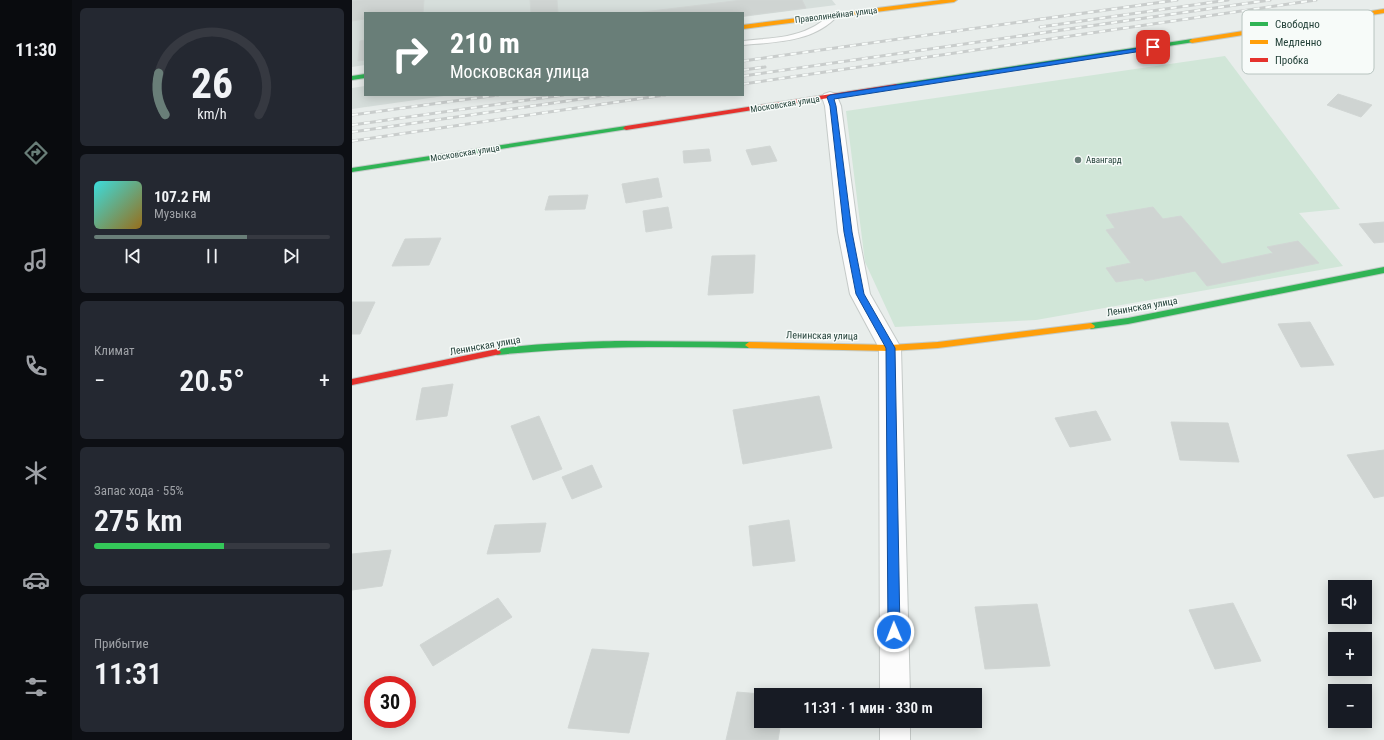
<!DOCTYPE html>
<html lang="ru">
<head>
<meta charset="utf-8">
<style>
	:root { --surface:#171b24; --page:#242831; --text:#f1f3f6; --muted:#9ea1a6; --line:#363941; --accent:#697e78 }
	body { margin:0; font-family:"Roboto Condensed",sans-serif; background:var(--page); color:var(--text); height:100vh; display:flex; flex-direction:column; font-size:15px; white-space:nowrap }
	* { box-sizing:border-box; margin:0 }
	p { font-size:13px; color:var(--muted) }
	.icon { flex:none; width:22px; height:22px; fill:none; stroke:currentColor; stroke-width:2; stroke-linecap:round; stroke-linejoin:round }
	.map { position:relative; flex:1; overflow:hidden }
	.panel { display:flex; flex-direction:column; gap:8px; padding:8px; background:#0d0f14; width:280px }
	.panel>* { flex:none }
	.top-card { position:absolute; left:12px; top:12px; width:380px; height:84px; border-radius:0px; box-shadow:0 2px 10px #0003; background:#697e78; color:#fff; overflow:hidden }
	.buttons { position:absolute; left:976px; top:580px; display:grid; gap:8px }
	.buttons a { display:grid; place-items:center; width:44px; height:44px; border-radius:0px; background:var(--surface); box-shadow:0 2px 10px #0003; font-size:20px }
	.speed { position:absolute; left:12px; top:676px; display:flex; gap:8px; font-size:20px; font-weight:700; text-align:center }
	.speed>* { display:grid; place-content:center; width:52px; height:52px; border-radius:50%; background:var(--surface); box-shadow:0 2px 10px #0003; line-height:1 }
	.speed .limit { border:6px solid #d22; background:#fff; color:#111 }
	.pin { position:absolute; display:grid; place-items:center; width:34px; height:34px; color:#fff; margin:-17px; border-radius:8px; box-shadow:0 2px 6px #0006 }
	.me { position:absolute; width:44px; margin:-22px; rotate:359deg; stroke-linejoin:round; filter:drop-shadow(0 0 3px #0008) }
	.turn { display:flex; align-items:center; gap:14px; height:84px; padding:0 20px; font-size:18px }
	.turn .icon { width:52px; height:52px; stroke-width:2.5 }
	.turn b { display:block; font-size:28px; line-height:34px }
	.big { font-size:30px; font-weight:600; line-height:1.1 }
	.panel .widget { flex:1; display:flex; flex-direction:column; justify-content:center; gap:6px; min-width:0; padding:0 14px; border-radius:6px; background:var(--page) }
	.panel .dial { align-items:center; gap:0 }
	.dial svg { height:104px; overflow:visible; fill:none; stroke:var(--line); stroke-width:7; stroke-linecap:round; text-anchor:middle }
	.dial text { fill:var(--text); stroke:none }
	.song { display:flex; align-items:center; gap:12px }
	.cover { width:48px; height:48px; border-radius:6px; background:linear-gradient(135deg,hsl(180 70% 55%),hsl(40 70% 35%)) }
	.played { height:4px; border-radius:2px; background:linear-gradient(90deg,var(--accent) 65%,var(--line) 65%) }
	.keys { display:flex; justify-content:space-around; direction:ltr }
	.heat { display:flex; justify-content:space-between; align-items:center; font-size:22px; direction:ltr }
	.charge { height:6px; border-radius:3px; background:linear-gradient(90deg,#34c759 55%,var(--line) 0) }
	.trip { position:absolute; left:402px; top:688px; width:228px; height:40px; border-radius:0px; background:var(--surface); box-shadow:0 2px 10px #0003; font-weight:600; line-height:40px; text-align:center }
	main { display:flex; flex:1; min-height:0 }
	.tabs { display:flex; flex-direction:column; width:72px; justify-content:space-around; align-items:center; background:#090b0e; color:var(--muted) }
	.tabs .icon { width:28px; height:28px }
	.tabs .on { color:var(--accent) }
	.tabs b { font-size:18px; color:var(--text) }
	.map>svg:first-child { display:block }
	.built { fill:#d6dedb }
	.green { fill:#d1e6d8 }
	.building { fill:#cfd4d2; stroke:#d1d6d4 }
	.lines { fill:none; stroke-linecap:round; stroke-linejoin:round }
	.lane-casing { stroke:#c5cac8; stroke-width:2 }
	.street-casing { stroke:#c5cac8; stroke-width:2 }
	.fast-casing { stroke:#c3cbc8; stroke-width:2 }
	.slow-casing { stroke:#c3cbc8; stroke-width:2 }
	.jam-casing { stroke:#c3cbc8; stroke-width:2 }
	.lane { fill:#fcfcfc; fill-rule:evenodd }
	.street { fill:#fcfcfc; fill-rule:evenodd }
	.fast { fill:#30b455; fill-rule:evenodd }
	.slow { fill:#ff9f0a; fill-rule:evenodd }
	.jam { fill:#e5322d; fill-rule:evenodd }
	.rail-casing { stroke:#c9cdcc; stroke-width:3 }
	.rail { stroke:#f7fbf9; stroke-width:2; stroke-dasharray:6; stroke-linecap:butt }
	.route { fill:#1a73e8; stroke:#114b97 }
	.poi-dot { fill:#697e78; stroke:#f7fbf9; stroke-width:1.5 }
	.labels { text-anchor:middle; stroke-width:3; stroke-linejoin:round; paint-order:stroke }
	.far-street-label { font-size:9px; fill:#24423a; stroke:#f7fbf9 }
	.far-poi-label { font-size:9px; fill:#24423a; stroke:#f7fbf9; text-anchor:start }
	.street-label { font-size:10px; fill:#24423a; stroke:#f7fbf9 }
	.key { fill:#f7fbf9; stroke:#b8c4c0; stroke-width:1 }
	.key-label { font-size:11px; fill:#24423a }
</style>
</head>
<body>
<main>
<nav class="tabs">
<b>11:30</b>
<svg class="icon on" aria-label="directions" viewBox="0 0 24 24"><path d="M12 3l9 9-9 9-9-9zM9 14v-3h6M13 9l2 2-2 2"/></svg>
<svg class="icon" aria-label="music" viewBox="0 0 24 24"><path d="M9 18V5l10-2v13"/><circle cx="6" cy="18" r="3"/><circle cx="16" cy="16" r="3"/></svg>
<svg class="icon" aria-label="phone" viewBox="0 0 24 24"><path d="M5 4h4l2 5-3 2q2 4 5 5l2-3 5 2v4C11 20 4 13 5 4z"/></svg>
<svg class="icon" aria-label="climate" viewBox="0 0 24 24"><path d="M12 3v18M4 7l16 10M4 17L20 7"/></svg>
<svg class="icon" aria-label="car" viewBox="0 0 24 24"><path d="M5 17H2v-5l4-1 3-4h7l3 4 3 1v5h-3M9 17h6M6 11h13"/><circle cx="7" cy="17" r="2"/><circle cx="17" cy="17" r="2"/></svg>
<svg class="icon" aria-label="filters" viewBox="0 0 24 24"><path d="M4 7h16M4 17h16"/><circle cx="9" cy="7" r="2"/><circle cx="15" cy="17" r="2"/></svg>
</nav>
<section class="panel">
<div class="widget dial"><svg viewBox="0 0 100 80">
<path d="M14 69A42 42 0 1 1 86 69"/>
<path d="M14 69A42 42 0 0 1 9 37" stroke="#697e78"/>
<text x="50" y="56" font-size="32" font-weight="700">26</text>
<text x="50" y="72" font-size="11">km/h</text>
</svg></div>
<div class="widget">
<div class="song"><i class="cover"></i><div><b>107.2 FM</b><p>Музыка</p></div></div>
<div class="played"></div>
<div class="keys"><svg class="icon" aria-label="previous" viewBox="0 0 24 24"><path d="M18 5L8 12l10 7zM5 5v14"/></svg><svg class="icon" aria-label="pause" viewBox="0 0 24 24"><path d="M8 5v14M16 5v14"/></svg><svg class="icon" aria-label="next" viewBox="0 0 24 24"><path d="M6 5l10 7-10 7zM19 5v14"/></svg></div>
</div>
<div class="widget"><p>Климат</p>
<div class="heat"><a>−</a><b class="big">20.5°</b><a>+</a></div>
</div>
<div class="widget"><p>Запас хода · 55%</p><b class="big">275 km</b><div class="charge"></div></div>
<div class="widget"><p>Прибытие</p><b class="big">11:31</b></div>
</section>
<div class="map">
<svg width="1032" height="740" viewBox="0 0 1032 740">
	<rect width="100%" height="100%" fill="#e8edeb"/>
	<path class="built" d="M0 0H480L484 5 391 17V13H13V65L0 67Z
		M13 86V95H99L0 109V88Z"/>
	<path class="green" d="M873 56 988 209 947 213 991 266 684 320 543 327 513 262 494 111Z"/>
	<path class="building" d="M12 0H72L71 13H13V19L0 21V1Z
		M178 0H205L206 13H179Z
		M390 0H450L454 8 391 16V13H283Z
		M13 40V60L6 61 8 41Z
		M986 94 1020 105 1009 117 975 105Z
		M418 146 425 161 400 165 394 150Z
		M357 149 359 161 332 163 331 151Z
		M306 178 310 197 274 203 270 184Z
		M236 195 233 209 193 210 197 196Z
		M316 207 320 228 294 232 291 211Z
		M801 207 811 219 829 216 870 264 921 253 915 247 946 241 967 263 855 286 843 271 793 281 790 278 764 282 754 268 779 263 754 230 763 228 754 215Z
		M1032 222V242L1022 243 1007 224Z
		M89 238 77 265 40 266 53 239Z
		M403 255 401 293 356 295 360 256Z
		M0 302H23L8 334H0Z
		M958 322 982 365 949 367 926 324Z
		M101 384 95 416 64 420 70 388Z
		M467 396 480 448 391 464 381 410Z
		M744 411 759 440 718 447 703 418Z
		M187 416 210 469 181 480 159 426Z
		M819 422 876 423 887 462 828 460Z
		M1032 450V496L1022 498 995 455Z
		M240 465 250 487 220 499 210 477Z
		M437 520 443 561 401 566 397 526Z
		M194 523 188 552 135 554 143 525Z
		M39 550 30 586 0 590V554Z
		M146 598 160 617 81 666 68 645Z
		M881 603 909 661 863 669 837 610Z
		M685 604 698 666 633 669 623 607Z
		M240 649 297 653 277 733 216 728Z
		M385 692 421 695H409V721H429L426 740H374Z"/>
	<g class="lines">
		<defs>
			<path id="lane" d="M479 13H482L486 15C463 42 424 42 391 45V41C413 38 438 39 459 28 466 25 473 19 479 13Z"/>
			<path id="street" d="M478 92 484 94 489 106 506 232 518 294 549 348 558 695H528L527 348 498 294 486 232 473 106 470 97 472 94Z
				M528 721H558V740H528Z"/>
			<path id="fast" d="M840 39 842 40V42L544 88 541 86 544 84Z
				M13 74V78L0 80V76Z
				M274 126 277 128 276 129 0 172V168Z
				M1032 267V273L776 324 739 329 735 326 739 323 776 318Z
				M271 341 397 342 401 345 397 348C313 346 229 346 145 355L141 352C147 344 253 341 271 341Z"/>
			<path id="slow" d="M589 0H605L602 2 391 29V25Z
				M1032 9V13L840 43 837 41 840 39Z
				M739 323 743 326 742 328 586 348 538 351 397 348 393 345 397 342 538 345 586 342Z"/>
			<path id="jam" d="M544 84 546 85V87L274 130 271 128 274 126Z
				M145 349 149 352 148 354 0 385V379Z"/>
		</defs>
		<use href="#lane" class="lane-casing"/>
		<use href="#street" class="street-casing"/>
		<use href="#fast" class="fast-casing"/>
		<use href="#slow" class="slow-casing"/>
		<use href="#jam" class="jam-casing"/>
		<use href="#lane" class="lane"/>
		<use href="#street" class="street"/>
		<use href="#fast" class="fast"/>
		<use href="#slow" class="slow"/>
		<use href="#jam" class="jam"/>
		<defs>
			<path id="rail" d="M688 27 876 0
				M391 61 825 0
				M391 70 413 67
				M391 76 918 0
				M391 84 964 0
				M0 115 146 95
				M0 125 211 95
				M0 132 257 95
				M0 141 313 95"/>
		</defs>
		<use href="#rail" class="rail-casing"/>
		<use href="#rail" class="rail"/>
	</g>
	<path class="route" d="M801 46H803V49L482 99 484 106 500 232 512 294 543 348 548 632 546 635 542 637 538 635 536 632 534 348 504 294 492 232 478 106 475 97 478 95Z"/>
	<circle class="poi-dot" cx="726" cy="160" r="4"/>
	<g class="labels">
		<g class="far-street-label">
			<text transform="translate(484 15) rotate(-7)" y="3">Праволинейная улица</text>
			<text transform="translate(433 104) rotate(-9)" y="3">Московская улица</text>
			<text transform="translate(113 153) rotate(-9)" y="3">Московская улица</text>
		</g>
		<g class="far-poi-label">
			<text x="734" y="163">Авангард</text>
		</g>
		<g class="street-label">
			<text transform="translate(790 306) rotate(-10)" y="4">Ленинская улица</text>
			<text transform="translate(470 335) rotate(1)" y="4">Ленинская улица</text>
			<text transform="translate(133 345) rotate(-10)" y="4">Ленинская улица</text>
		</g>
	</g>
	<rect x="890" y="10" width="132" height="64" rx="6" class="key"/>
	<rect x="898" y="22" width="18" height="4" fill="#30b455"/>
	<rect x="898" y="40" width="18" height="4" fill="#ff9f0a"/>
	<rect x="898" y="58" width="18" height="4" fill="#e5322d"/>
	<g class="key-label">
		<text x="923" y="28">Свободно</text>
		<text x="923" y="46">Медленно</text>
		<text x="923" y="64">Пробка</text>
	</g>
</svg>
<div class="buttons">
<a><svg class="icon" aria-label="sound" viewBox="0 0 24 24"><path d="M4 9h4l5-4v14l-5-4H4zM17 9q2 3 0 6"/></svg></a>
<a>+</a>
<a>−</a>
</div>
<div class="speed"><div class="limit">30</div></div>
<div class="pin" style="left:801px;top:47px;background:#d93025"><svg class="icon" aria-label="arrive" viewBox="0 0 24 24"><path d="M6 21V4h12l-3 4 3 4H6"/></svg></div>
<svg class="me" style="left:542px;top:632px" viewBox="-20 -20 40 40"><circle r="17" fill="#1a73e8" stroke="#fff" stroke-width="3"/><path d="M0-11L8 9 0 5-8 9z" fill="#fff"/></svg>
<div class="trip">11:31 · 1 мин · 330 m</div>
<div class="top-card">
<div class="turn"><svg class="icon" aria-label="right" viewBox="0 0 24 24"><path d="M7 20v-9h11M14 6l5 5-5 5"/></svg><div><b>210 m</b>Московская улица</div></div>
</div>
</div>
</main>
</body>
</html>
